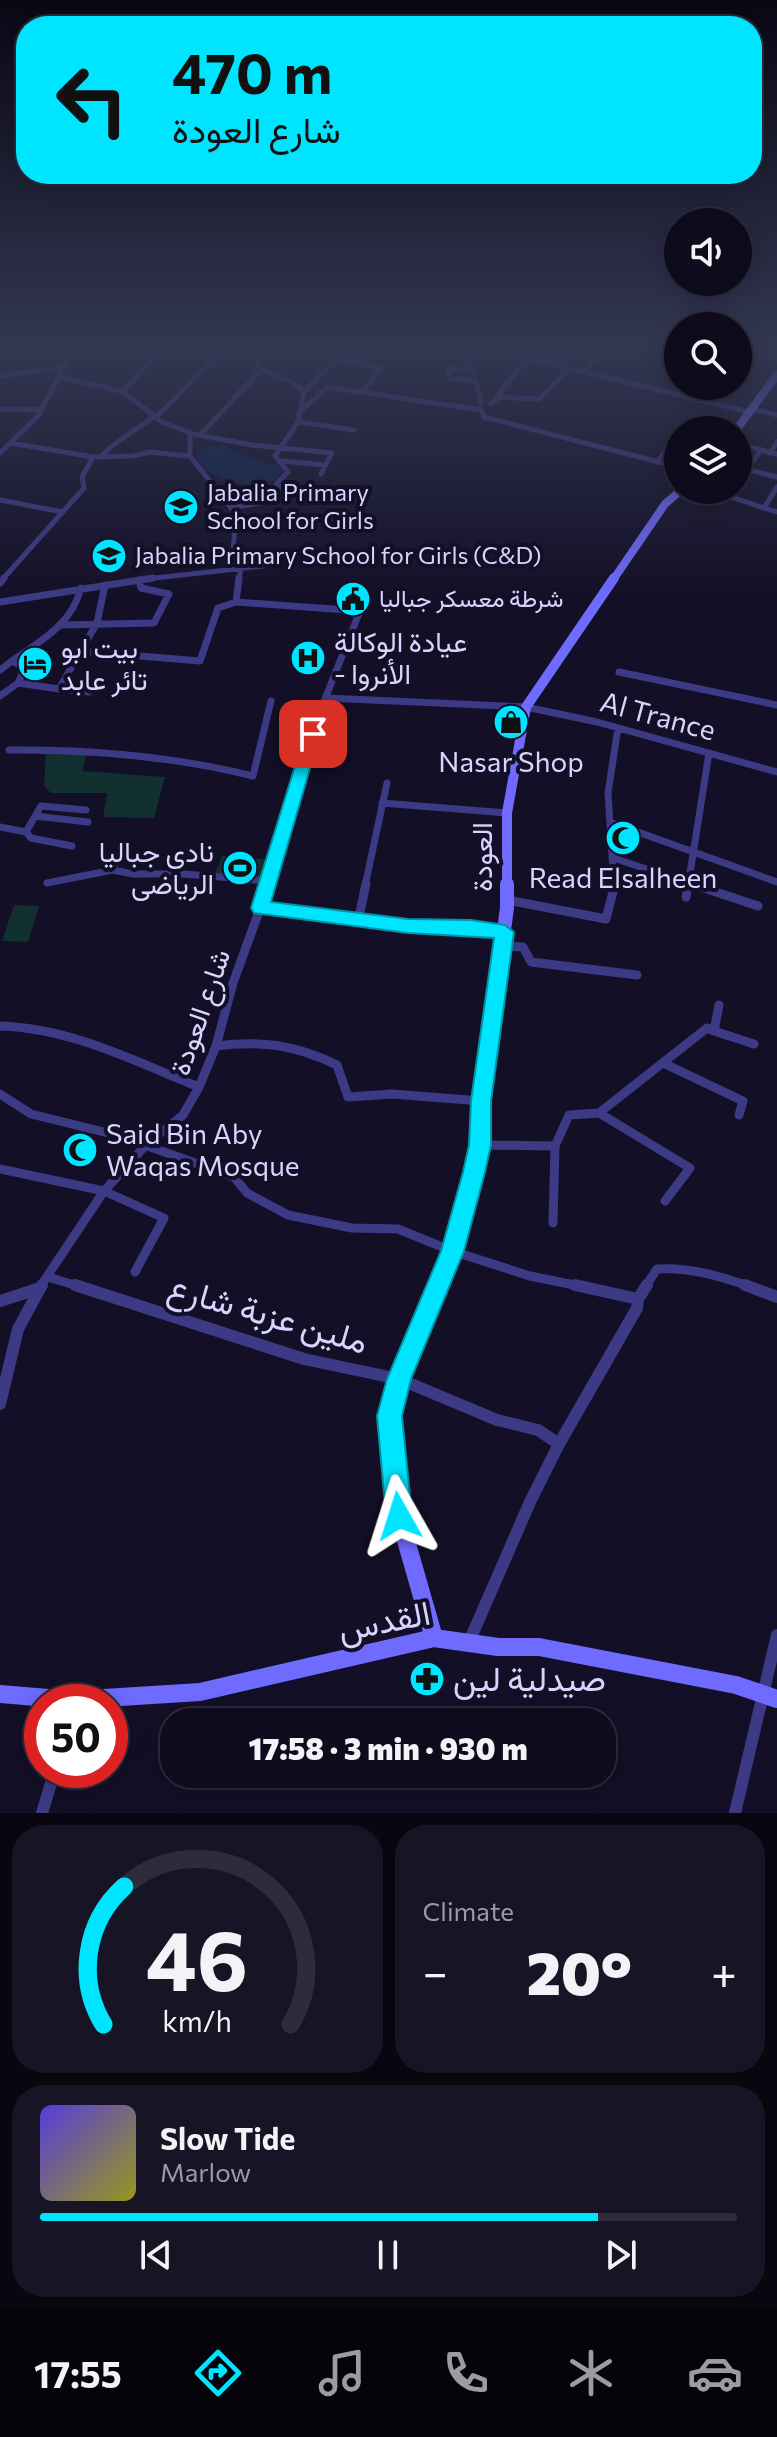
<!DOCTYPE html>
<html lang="en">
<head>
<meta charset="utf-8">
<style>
	:root { --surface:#0e0b1c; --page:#171425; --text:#f1f3f6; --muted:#9b9ba3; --line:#2e2b3b; --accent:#00e5ff }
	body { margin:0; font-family:Commissioner,Vazirmatn,sans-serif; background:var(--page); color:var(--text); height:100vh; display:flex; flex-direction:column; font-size:30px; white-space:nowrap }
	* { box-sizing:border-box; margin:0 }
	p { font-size:26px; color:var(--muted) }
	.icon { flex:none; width:44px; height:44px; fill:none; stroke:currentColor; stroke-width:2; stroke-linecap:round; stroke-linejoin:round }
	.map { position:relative; height:1813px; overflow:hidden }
	.details { display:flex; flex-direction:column; gap:12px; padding:12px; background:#08060f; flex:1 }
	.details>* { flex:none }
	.top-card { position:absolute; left:16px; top:16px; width:746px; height:168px; border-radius:32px; box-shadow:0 4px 20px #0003,0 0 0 2px var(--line); background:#00e5ff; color:#111; overflow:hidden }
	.fabs { position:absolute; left:664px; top:208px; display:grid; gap:16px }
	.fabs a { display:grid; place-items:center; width:88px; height:88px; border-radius:50%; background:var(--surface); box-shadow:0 4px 20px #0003,0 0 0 2px var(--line); font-size:40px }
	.speed { position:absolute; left:24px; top:1684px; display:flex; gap:16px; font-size:40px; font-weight:700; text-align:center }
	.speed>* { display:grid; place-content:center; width:104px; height:104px; border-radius:50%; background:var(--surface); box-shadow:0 4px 20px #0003,0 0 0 2px var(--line); line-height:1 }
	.speed .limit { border:12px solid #d22; background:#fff; color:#111 }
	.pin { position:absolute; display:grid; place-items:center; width:68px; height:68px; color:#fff; margin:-34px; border-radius:16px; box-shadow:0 4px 12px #0006 }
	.me { position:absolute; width:88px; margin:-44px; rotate:354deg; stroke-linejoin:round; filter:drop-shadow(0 0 6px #0008) }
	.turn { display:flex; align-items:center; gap:28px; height:168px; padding:0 24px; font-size:36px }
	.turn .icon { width:104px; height:104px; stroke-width:2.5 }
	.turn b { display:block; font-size:56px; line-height:68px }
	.big { font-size:60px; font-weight:800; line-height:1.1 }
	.details .card { flex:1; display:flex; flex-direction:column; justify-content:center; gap:12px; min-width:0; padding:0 28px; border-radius:32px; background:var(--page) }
	.details .dial { align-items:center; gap:0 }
	.dial svg { height:208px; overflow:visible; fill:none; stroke:var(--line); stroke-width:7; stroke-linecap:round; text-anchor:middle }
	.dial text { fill:var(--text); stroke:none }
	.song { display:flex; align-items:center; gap:24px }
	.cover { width:96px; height:96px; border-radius:12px; background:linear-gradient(135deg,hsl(250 70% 55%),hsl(60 70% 35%)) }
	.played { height:8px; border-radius:4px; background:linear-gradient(90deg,var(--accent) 80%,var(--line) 80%) }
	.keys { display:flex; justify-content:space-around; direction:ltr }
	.heat { display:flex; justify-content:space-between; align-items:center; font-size:44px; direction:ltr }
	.details .tiles { flex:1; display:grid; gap:12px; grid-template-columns:1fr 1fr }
	.card:last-child { grid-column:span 2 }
	.trip { position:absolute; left:160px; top:1708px; width:456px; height:80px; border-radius:32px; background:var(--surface); box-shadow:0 4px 20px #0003,0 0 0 2px var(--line); font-weight:800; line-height:80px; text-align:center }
	.tab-bar { display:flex; height:128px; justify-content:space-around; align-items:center; background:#06040b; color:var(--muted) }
	.tab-bar .icon { width:56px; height:56px }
	.tab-bar .selected { color:var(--accent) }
	.tab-bar b { font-size:36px; color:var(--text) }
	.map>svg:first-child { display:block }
	.green { fill:#12302f }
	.water { fill:#0c2248 }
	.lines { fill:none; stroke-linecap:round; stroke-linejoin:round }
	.minor-far3 { stroke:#3d3a85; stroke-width:5 }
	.minor-far2 { stroke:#3d3a85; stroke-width:7 }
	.minor-far1 { stroke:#3d3a85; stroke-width:9 }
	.minor { stroke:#3d3a85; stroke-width:12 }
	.secondary-far3 { stroke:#6f6bff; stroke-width:8 }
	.secondary-far2 { stroke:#6f6bff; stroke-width:10 }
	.secondary-far1 { stroke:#6f6bff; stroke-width:14 }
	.secondary { stroke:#6f6bff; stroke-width:18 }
	.route { fill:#00e5ff; stroke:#0095a6; stroke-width:2 }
	.labels { text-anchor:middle; stroke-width:8; stroke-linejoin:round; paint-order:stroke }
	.far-poi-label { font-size:24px; fill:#d9d4ff; stroke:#130f26; text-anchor:start }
	.poi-label { font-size:28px; fill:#d9d4ff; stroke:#130f26; text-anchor:start }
	.street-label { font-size:28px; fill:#d9d4ff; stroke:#130f26 }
	.near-street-label { font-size:34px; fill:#d9d4ff; stroke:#130f26 }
	.near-poi-label { font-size:34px; fill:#d9d4ff; stroke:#130f26; text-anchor:start }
</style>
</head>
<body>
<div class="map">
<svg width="777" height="1813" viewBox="0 0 777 1813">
	<rect width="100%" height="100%" fill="#130f26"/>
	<path class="green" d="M46 751 86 754 83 771 165 777 154 818 103 817 107 793H51L44 786Z
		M222 856 265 859 261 877 215 874Z
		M14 905 39 906 28 942 2 941Z"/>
	<path class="water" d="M224 445 239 454 283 468C276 501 200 480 196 454L208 447Z"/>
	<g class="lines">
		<path class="minor-far3" d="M189 346 219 354
			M256 346 254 356 261 370 291 381 304 392 298 422 275 456 288 472 276 484 296 495
			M463 346 472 371
			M520 346 515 355 749 412
			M738 351 777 360
			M0 352 36 346
			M335 359 344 346
			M537 360 550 346
			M560 365 580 346
			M471 369 449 368V378L476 381 481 404
			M584 371 609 346
			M0 376 63 367
			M59 377 122 391 162 422 193 434 252 445 332 453 321 474
			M123 392 164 346
			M304 392 335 359 381 368 363 392
			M496 398 527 358
			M491 403 500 397 539 399 570 368
			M0 409 42 410
			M753 409 777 415
			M298 414 327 387 481 410 484 417 678 467
			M156 417 227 346
			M298 422 354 430
			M190 432V456L236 514 233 551 269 558
			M201 434 261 370
			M11 443 93 457 132 456 150 452 190 456
			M738 444 777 454
			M0 453 38 416 75 346
			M770 453 777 442
			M102 455C117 440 137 430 154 416
			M281 461 326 465
			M657 462 670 444 678 447
			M738 467 777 477
			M746 470 761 450
			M709 490 777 512
			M0 500 63 512
			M231 508 260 503
			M764 508 777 487
			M2 580 84 488 82 477 93 457
			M137 580 263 566 269 558
			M239 580 241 567"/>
		<path class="minor-far2" d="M239 578 236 602 360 611 317 719 268 886
			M0 583 4 578
			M0 602 153 578
			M61 625 154 623 169 594 141 588 139 580
			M80 651 200 661 218 608 236 602
			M0 670 12 661
			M619 672 777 705
			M18 683 59 689 97 623 105 585
			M59 689 89 692
			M0 696 18 683 25 668 12 661C41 641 72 624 81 588
			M326 698 526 707 597 722 777 772
			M9 750C92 749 172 756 253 776L271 701
			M382 803 507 813
			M35 816 88 822
			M610 822 777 882
			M0 827 26 832 31 838 72 846
			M26 832 41 806 86 810
			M613 858 698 886
			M113 870 121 847
			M47 883 113 870 133 874H183L270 881
			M365 886 387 783
			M614 886 608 793 618 728
			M688 886 709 753"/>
		<path class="minor-far1" d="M692 884 758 906
			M686 897 688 884
			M507 900 606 919 615 884
			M260 908 388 925 505 932
			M358 921 366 884
			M501 946 523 947 531 962 637 975
			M0 1026C71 1028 134 1061 199 1087
			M714 1031 754 1044
			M216 1046C261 1040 296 1045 337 1065L348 1097 392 1094 481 1101
			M663 1063 743 1101 739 1115
			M0 1094 31 1114 120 1136 234 1177 247 1193 288 1215 352 1228 398 1229 452 1251 530 1276 584 1287
			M599 1113 690 1168 665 1201
			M480 1145 555 1146
			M0 1169 104 1191 164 1218 135 1272
			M553 1223 555 1146 569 1115 599 1113 707 1028 714 1031 719 1005
			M48 1277 81 1287
			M40 1287 104 1191 147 1144 183 1115 199 1087 216 1046 233 983 269 884
			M645 1287 657 1269C690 1267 720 1276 751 1287"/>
		<path class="minor" d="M75 1285 304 1359 399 1379 497 1420 538 1430 559 1444
			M745 1285 777 1297
			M638 1299 647 1285
			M0 1301 40 1288
			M0 1404 18 1329 42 1285
			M469 1642 530 1502 559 1444 637 1308 638 1299 575 1285
			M42 1813 55 1770
			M735 1813 777 1635"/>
		<path class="secondary-far3" d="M736 430 777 375
			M613 580 665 504 681 490"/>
		<path class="secondary-far2" d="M507 886V813L526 707 614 578"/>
		<path class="secondary-far1" d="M437 1287 452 1251 480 1145 483 1086 507 908V884"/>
		<path class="secondary" d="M434 1638 399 1516 389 1416 399 1379 438 1285
			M0 1694 72 1700 200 1692 434 1638 498 1647H539L736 1685 777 1699"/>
	</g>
	<linearGradient id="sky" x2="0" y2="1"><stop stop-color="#0a0815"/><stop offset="0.58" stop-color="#333752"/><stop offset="1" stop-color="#333752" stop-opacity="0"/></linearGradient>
	<rect width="777" height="600" fill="url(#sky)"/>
	<path class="route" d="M313 728 320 734 271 902 408 919 471 920 505 925 514 932 491 1101V1145L485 1172 464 1251 411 1379 402 1416 412 1516 408 1526 399 1530 390 1526 386 1516 377 1416 387 1379 441 1251 463 1172 469 1145 471 1101 494 938 408 933 254 913 251 908 305 734Z"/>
	<defs>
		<symbol id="school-disc" viewBox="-11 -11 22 22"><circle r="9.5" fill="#00e5ff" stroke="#130f26"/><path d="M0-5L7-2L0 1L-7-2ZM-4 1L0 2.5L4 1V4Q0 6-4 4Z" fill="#111"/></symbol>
		<symbol id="civic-disc" viewBox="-11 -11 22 22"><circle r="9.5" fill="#00e5ff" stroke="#130f26"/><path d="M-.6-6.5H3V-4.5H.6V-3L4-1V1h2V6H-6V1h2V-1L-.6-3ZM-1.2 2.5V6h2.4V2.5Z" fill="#111"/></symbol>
		<symbol id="hospital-disc" viewBox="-11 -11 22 22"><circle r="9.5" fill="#00e5ff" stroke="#130f26"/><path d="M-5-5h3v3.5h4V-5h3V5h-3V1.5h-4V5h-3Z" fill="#111"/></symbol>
		<symbol id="hotel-disc" viewBox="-11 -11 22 22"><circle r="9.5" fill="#00e5ff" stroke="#130f26"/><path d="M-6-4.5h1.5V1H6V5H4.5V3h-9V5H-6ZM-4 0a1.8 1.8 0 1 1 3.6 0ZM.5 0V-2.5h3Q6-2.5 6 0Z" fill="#111"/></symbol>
		<symbol id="shop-disc" viewBox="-11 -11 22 22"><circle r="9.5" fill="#00e5ff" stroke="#130f26"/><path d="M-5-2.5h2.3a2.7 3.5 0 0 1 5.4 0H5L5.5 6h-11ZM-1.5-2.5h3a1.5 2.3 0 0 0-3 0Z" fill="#111"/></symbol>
		<symbol id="mosque-disc" viewBox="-11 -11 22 22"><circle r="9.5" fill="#00e5ff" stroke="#130f26"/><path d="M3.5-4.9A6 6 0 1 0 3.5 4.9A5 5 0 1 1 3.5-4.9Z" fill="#111"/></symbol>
		<symbol id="stadium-disc" viewBox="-11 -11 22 22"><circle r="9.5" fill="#00e5ff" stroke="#130f26"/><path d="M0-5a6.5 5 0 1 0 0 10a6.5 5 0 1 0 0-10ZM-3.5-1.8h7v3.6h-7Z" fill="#111"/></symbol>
		<symbol id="pharmacy-disc" viewBox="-11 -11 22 22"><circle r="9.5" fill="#00e5ff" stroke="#130f26"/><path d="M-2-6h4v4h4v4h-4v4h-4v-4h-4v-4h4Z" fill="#111"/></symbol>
	</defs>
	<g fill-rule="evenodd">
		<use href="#school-disc" x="161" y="487" width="40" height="40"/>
		<use href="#school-disc" x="89" y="536" width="40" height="40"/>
		<use href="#civic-disc" x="333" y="579" width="40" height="40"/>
		<use href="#hospital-disc" x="288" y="638" width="40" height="40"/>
		<use href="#hotel-disc" x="15" y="644" width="40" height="40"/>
		<use href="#shop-disc" x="491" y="702" width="40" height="40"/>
		<use href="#mosque-disc" x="603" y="818" width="40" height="40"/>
		<use href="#stadium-disc" x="220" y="848" width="40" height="40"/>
		<use href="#mosque-disc" x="60" y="1130" width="40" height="40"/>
		<use href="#pharmacy-disc" x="407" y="1659" width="40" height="40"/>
	</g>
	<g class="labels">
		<g class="far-poi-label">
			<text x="207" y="501">Jabalia Primary<tspan x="207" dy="28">School for Girls</tspan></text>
			<text x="135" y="564">Jabalia Primary School for Girls (C&amp;D)</text>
			<text x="379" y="607">شرطة معسكر جباليا</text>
		</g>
		<g class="poi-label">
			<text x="334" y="652">عيادة الوكالة<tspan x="334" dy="32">- الأنروا</tspan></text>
			<text x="61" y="658">بيت ابو<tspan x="61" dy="32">تائر عابد</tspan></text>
			<text x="511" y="772" text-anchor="middle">Nasar Shop</text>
			<text x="214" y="862" text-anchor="end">نادى جباليا<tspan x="214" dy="32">الرياضى</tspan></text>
			<text x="623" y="888" text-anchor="middle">Read Elsalheen</text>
			<text x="106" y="1144">Said Bin Aby<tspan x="106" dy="32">Waqas Mosque</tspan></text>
		</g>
		<g class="street-label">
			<text transform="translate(658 716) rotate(15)" y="10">Al Trance</text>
			<text transform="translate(482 857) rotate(-90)" y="10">العودة</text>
			<text transform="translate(200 1012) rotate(-71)" y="10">شارع العودة</text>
		</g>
		<g class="near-street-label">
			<text transform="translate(268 1314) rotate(16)" y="12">ملين عزبة شارع</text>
			<text transform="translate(384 1621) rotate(-11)" y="12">القدس</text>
		</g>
		<g class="near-poi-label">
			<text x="453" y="1691">صيدلية لين</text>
		</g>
	</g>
</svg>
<div class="fabs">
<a><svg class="icon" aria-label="sound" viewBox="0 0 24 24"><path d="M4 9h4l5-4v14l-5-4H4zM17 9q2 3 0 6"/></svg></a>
<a><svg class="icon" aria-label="search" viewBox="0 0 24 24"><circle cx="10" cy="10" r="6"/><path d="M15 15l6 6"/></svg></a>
<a><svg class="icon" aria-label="layers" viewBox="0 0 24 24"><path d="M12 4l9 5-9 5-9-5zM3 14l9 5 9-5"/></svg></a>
</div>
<div class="speed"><div class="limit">50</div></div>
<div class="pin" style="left:313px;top:734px;background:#d93025"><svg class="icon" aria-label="arrive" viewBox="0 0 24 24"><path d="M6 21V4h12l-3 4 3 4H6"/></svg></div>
<svg class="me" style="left:399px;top:1516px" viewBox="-20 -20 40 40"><path d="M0-17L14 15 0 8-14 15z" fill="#00e5ff" stroke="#fff" stroke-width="4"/></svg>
<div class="trip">17:58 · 3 min · 930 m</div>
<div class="top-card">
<div class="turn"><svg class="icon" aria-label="left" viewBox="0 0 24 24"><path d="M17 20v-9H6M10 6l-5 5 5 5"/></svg><div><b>470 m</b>شارع العودة</div></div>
</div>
</div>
<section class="details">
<div class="tiles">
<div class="card dial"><svg viewBox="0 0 100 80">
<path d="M14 69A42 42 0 1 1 86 69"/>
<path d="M14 69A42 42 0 0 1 22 16" stroke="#00e5ff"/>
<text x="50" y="56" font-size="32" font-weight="700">46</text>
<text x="50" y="72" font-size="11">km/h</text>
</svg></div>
<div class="card"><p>Climate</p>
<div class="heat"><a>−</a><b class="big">20°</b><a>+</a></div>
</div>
<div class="card">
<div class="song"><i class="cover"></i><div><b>Slow Tide</b><p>Marlow</p></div></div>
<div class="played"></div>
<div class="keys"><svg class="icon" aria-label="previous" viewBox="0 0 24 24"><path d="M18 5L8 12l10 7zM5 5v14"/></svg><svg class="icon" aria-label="pause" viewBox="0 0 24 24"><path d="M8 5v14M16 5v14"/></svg><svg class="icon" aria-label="next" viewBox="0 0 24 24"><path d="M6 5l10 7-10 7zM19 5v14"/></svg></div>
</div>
</div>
</section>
<nav class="tab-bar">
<b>17:55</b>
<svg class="icon selected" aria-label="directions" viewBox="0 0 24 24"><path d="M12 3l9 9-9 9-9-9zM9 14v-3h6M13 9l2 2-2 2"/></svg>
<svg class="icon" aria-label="music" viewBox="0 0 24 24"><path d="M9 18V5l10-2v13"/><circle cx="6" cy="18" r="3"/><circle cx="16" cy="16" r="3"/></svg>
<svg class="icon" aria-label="phone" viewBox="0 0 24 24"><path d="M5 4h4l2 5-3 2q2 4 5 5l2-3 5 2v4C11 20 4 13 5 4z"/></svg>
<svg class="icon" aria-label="climate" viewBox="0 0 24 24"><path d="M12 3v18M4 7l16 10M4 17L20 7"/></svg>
<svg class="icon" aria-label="car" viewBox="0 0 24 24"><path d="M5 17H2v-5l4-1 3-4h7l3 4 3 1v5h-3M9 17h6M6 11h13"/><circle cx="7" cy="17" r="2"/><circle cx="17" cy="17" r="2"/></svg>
</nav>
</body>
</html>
